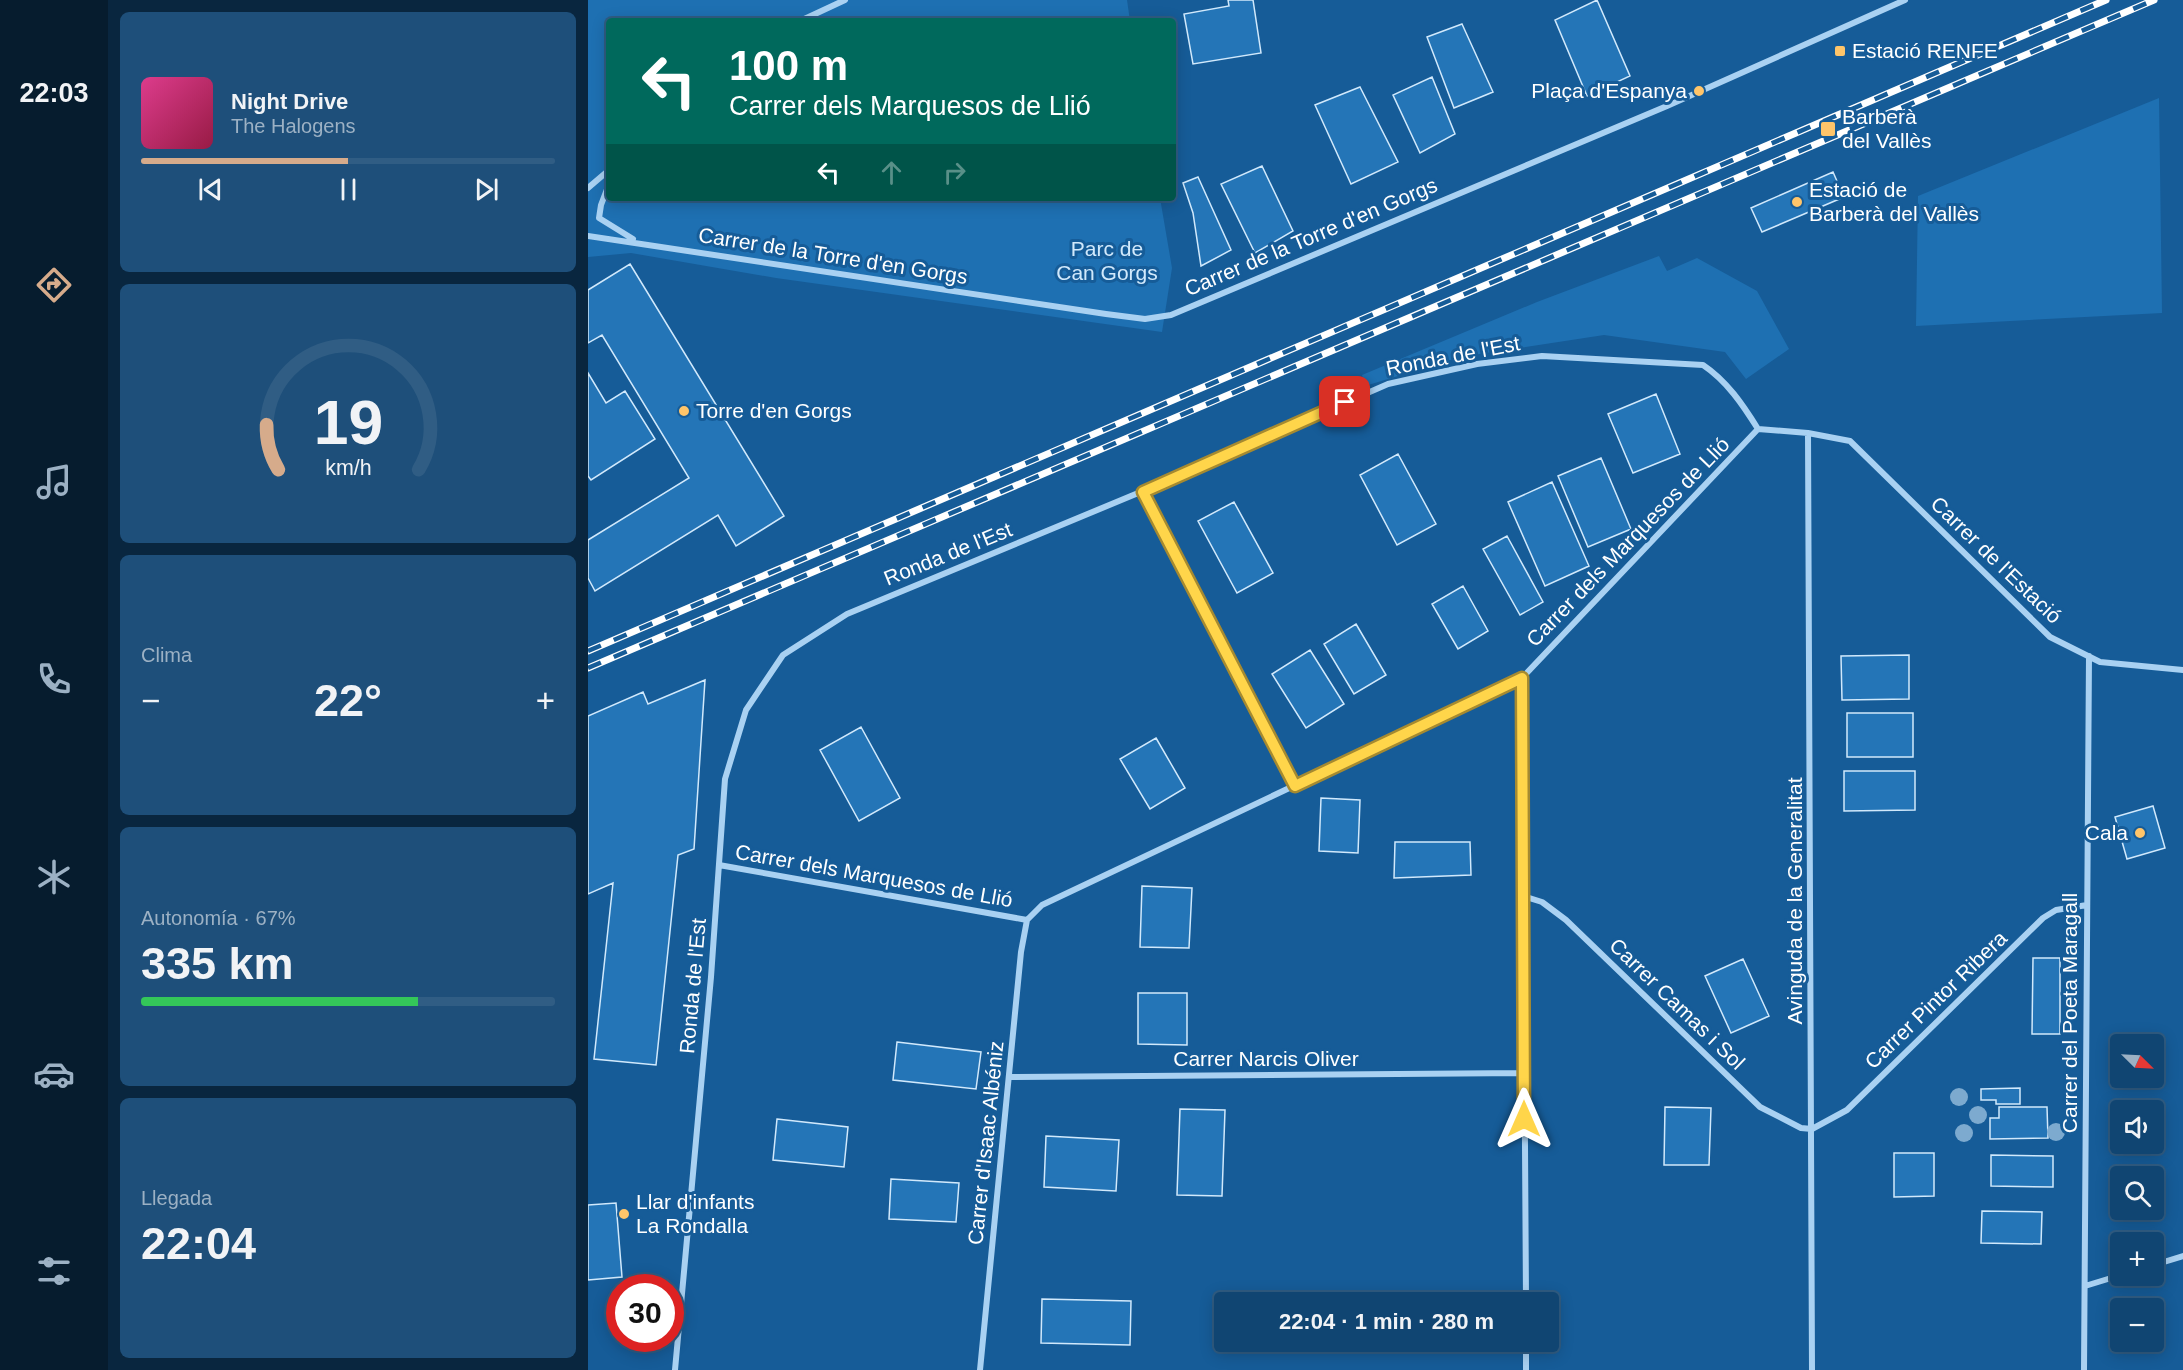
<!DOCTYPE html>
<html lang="es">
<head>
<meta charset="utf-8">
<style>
	:root { --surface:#104572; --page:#1e4f7a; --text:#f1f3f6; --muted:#9cb1c4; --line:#305d84; --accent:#d6ab8b }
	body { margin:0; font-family:Arial,sans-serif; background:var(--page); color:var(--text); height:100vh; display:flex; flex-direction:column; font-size:22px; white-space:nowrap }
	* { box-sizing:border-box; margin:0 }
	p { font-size:20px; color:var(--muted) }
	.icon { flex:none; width:33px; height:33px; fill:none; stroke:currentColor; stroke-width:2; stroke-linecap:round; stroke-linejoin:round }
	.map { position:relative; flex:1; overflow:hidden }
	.side { display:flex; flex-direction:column; gap:12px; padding:12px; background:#09263f; width:480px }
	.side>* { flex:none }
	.banner { position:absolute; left:18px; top:18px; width:570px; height:183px; border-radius:6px; box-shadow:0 3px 15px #0003,0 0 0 2px var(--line); background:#00695c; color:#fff; overflow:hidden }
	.needle { width:39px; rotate:114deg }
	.tools { position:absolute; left:1522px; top:1034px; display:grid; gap:12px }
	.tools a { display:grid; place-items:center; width:54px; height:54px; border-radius:6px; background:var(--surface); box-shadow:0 3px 15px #0003,0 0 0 2px var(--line); font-size:30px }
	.speed { position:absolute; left:18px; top:1274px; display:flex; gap:12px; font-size:30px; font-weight:700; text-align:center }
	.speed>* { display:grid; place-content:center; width:78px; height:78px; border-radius:50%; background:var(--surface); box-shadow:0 3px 15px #0003,0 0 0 2px var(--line); line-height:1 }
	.speed .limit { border:9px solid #d22; background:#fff; color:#111 }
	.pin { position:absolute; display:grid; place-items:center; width:51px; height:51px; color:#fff; margin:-26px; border-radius:12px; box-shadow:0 3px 9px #0006 }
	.me { position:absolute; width:66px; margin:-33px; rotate:0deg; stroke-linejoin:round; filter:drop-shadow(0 0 4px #0008) }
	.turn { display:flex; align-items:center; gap:21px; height:126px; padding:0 24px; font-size:27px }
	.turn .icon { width:78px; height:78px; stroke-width:2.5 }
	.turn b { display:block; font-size:42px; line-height:51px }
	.lanes { display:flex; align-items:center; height:57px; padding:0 24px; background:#0003; justify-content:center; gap:30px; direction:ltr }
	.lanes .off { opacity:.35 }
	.big { font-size:45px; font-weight:700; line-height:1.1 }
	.side .card { flex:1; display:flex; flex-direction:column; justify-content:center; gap:9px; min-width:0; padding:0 21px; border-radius:9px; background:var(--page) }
	.side .dial { align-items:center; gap:0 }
	.dial svg { height:156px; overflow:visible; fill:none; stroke:var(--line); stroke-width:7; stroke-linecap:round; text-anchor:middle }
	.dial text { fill:var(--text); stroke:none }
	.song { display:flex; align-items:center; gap:18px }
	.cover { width:72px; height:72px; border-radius:9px; background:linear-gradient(135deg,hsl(330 70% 55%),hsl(340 70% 35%)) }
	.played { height:6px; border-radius:3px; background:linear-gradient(90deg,var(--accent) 50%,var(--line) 50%) }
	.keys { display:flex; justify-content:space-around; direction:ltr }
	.heat { display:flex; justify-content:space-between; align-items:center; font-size:33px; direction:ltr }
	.charge { height:9px; border-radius:4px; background:linear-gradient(90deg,#34c759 67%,var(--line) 0) }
	.trip { position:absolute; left:626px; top:1292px; width:345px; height:60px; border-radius:6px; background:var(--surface); box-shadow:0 3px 15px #0003,0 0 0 2px var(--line); font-weight:700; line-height:60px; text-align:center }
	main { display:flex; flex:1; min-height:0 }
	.dock { display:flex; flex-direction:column; width:108px; justify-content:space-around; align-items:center; background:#061c2e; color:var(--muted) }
	.dock .icon { width:42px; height:42px }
	.dock .active { color:var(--accent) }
	.dock b { font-size:27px; color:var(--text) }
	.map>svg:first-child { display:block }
	.green { fill:#1e70b2 }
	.building { fill:#2475b7; stroke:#d1e9fc; stroke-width:1.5 }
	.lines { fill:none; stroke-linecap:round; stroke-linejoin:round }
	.street { stroke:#a9d1f2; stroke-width:6 }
	.rail-casing { stroke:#fff; stroke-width:7 }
	.rail { stroke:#165c98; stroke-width:4.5; stroke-dasharray:14; stroke-linecap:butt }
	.tree { fill:#7daacf }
	.route-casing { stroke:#a68a30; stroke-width:15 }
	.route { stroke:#ffd54a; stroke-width:10 }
	.poi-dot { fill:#ffc56a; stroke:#165c98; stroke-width:2 }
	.labels { text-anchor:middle; stroke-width:6; stroke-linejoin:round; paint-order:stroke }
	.poi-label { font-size:21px; fill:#fff; stroke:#165c98; text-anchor:start }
	.street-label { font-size:21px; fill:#fff; stroke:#165c98 }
	.park-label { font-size:21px; fill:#d1e9fc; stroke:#165c98 }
</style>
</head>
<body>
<main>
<nav class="dock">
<b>22:03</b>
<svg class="icon active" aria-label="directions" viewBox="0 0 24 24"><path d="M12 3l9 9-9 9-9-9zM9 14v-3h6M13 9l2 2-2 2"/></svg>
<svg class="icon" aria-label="music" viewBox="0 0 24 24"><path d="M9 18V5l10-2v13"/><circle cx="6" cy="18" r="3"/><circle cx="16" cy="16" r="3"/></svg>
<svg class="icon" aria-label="phone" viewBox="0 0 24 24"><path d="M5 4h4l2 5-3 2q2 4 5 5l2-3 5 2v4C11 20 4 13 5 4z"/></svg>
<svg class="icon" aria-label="climate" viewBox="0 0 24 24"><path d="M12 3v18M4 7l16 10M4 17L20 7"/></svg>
<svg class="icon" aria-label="car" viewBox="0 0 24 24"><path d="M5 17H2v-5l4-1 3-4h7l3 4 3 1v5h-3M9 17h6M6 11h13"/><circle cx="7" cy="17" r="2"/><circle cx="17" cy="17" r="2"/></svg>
<svg class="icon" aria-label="filters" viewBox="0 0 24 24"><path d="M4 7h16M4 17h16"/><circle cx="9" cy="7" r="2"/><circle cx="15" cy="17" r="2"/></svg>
</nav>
<section class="side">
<div class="card">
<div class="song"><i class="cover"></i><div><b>Night Drive</b><p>The Halogens</p></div></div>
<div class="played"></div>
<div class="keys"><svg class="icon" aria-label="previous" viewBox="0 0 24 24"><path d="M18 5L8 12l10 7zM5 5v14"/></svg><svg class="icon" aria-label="pause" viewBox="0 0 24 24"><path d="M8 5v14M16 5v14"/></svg><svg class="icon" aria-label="next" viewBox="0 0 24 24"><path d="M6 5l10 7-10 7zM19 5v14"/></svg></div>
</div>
<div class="card dial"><svg viewBox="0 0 100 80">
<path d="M14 69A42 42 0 1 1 86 69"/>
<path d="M14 69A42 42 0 0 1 8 46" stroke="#d6ab8b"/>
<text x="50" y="56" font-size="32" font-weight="700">19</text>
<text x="50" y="72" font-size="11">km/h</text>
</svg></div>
<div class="card"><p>Clima</p>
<div class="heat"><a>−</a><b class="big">22°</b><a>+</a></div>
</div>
<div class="card"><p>Autonomía · 67%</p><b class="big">335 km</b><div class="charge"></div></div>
<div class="card"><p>Llegada</p><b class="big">22:04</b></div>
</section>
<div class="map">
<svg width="1595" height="1370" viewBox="0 0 1595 1370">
	<rect width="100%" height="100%" fill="#165c98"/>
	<path class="green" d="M0 0H539L542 21H21V198H572L584 268 574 332 188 278 43 253 0 257Z
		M1571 98 1574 313 1328 326 1330 196Z
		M1071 256 1079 271 1109 258 1169 291 1201 349 1158 379 1137 352 1016 335 872 357 777 386 774 375 949 302Z"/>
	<path class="building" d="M640 0H665L673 53 605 64 596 14 641 6Z
		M1009 0 1042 76 999 96 967 20Z
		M874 24 905 92 866 108 839 37Z
		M844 77 867 134 832 153 805 95Z
		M772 87 810 162 763 184 727 105Z
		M674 166 705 231 667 253 633 184Z
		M1245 172 1256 197 1174 232 1163 208Z
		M610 177 643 250 613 266 605 213 595 183Z
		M42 264 196 516 148 546 130 515 7 591 0 578V540L101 478 14 335 0 343V290Z
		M0 373 18 403 37 391 67 439 3 480 0 476Z
		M1068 394 1092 454 1045 473 1020 414Z
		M810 454 848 524 809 545 772 475Z
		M1013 458 1043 529 1000 547 970 476Z
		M964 482 1001 566 957 586 920 502Z
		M646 502 685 573 649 593 610 521Z
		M919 536 955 602 932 615 895 549Z
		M875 586 900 631 870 649 844 604Z
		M768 624 798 675 766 694 736 644Z
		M722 650 756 704 718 728 684 674Z
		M1321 655V699L1254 700 1253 656Z
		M117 680 106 849 90 855 68 1065 6 1059 25 883 0 894V716L55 692 60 704Z
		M1259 713H1325V757H1259Z
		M273 727 312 798 271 821 232 750Z
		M568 738 597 788 562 809 532 759Z
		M1256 771H1327V810L1256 811Z
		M733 798 772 800 770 853 731 851Z
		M1565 806 1577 848 1539 859 1527 817Z
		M807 842H882L883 875 806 878Z
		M554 886 604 888 601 948 552 947Z
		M1445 958H1472V1034H1444Z
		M1155 959 1181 1016 1143 1033 1117 976Z
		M550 993H599V1045L550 1044Z
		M309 1042 393 1052 388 1089 305 1080Z
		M1432 1088V1104H1408V1100H1393V1089Z
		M1077 1107 1123 1108 1121 1165H1076Z
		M1411 1107H1459L1460 1138 1402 1139V1118H1411Z
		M592 1109 637 1110 634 1196 589 1195Z
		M189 1119 260 1127 256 1167 185 1160Z
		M458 1136 531 1140 528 1191 456 1187Z
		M1306 1153H1346V1196L1306 1197Z
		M1403 1155 1465 1156V1187L1403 1186Z
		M303 1179 371 1183 368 1222 301 1219Z
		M28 1203 34 1277 0 1280V1205Z
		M1394 1211 1454 1212 1453 1244 1393 1243Z
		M454 1299 543 1301 542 1345 453 1343Z"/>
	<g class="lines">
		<path class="street" d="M212 21 257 0
			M21 184 13 205 11 218 45 239
			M0 188 21 170
			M0 236 518 314 557 319 583 315 1079 106 1317 0
			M1170 429 1220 433 1262 441 1462 637 1512 662 1595 670
			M1220 433 1224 1370
			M555 491 707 786
			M934 678 938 1302
			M131 865 439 920
			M935 896 954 902 978 920 1172 1107 1213 1128 1224 1129 1259 1110 1455 918 1468 910 1499 905
			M439 920 454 905 934 678 1170 429
			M421 1077 936 1073
			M1566 1265 1595 1256
			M1497 1286 1533 1275
			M938 1341V1370
			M87 1370 123 977 137 779 158 710 195 655 259 614 555 491 800 384 889 364 954 356 1115 365C1139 381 1155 405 1170 429
			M392 1370 433 952 439 920
			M1496 1370 1501 656"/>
		<defs>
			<path id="rail" d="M0 651 1518 0
				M0 668 1566 0"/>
		</defs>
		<use href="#rail" class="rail-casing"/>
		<use href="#rail" class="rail"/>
	</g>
	<g class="tree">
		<circle cx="1371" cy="1097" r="9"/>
		<circle cx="1390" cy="1115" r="9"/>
		<circle cx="1468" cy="1132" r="9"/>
		<circle cx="1376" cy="1133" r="9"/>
	</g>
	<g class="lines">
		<defs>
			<path id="route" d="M757 402 555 492 707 786 934 678 936 1119"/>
		</defs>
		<use href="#route" class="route-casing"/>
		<use href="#route" class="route"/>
	</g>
	<g class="poi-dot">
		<rect x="1246" y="45" width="12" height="12" rx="3"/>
		<circle cx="1111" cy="91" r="6"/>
		<rect x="1232" y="121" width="16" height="16" rx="3"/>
		<circle cx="1209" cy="202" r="6"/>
		<circle cx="96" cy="411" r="6"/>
		<circle cx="1552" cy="833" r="6"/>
		<circle cx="36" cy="1214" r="6"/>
	</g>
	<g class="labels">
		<g class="poi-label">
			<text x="1264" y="58">Estació RENFE</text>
			<text x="1099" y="98" text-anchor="end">Plaça d'Espanya</text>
			<text x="1254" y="124">Barberà<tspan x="1254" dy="24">del Vallès</tspan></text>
			<text x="1221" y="197">Estació de<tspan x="1221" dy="24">Barberà del Vallès</tspan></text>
			<text x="108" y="418">Torre d'en Gorgs</text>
			<text x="1540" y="840" text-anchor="end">Cala</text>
			<text x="48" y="1209">Llar d'infants<tspan x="48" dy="24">La Rondalla</tspan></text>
		</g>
		<g class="street-label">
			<text transform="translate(723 237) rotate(-23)" y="7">Carrer de la Torre d'en Gorgs</text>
			<text transform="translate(245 256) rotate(9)" y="7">Carrer de la Torre d'en Gorgs</text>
			<text transform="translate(865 356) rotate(-11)" y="7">Ronda de l'Est</text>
			<text transform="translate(1040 542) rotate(-46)" y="7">Carrer dels Marquesos de Llió</text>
			<text transform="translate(360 554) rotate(-22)" y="7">Ronda de l'Est</text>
			<text transform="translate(1408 560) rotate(44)" y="7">Carrer de l'Estació</text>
			<text transform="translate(286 876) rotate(10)" y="7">Carrer dels Marquesos de Llió</text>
			<text transform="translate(1207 901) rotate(-90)" y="7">Avinguda de la Generalitat</text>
			<text transform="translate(105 986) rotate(-85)" y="7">Ronda de l'Est</text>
			<text transform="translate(1348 1000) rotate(-44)" y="7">Carrer Pintor Ribera</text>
			<text transform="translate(1089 1004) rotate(44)" y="7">Carrer Camas i Sol</text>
			<text transform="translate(1482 1013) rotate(-90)" y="7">Carrer del Poeta Maragall</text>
			<text x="678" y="1066">Carrer Narcis Oliver</text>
			<text transform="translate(398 1143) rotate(-84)" y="7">Carrer d'Isaac Albéniz</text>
		</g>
		<g class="park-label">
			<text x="519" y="256">Parc de<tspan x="519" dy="24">Can Gorgs</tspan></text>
		</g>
	</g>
</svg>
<div class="tools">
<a><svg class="needle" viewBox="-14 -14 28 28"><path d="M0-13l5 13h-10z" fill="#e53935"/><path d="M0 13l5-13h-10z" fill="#9cb1c4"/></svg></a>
<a><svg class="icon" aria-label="sound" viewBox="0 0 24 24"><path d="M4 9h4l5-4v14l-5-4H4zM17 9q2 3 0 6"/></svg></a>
<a><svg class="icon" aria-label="search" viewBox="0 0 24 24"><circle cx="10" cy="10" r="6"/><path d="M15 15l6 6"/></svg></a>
<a>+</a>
<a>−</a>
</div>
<div class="speed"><div class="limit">30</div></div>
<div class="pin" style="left:757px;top:402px;background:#d93025"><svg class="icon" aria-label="arrive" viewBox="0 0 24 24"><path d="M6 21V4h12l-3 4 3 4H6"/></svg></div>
<svg class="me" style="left:936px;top:1119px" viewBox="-20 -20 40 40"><path d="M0-17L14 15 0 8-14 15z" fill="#ffd54a" stroke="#fff" stroke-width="4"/></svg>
<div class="trip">22:04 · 1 min · 280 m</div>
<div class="banner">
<div class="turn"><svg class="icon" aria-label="left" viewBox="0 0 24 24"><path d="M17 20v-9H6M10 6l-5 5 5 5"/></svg><div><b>100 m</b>Carrer dels Marquesos de Llió</div></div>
<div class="lanes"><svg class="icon" aria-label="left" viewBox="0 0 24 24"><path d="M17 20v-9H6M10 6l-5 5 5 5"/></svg><svg class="icon off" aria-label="ahead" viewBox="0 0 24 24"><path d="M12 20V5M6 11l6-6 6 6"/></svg><svg class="icon off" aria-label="right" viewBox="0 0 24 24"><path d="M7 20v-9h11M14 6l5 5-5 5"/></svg></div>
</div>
</div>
</main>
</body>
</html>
